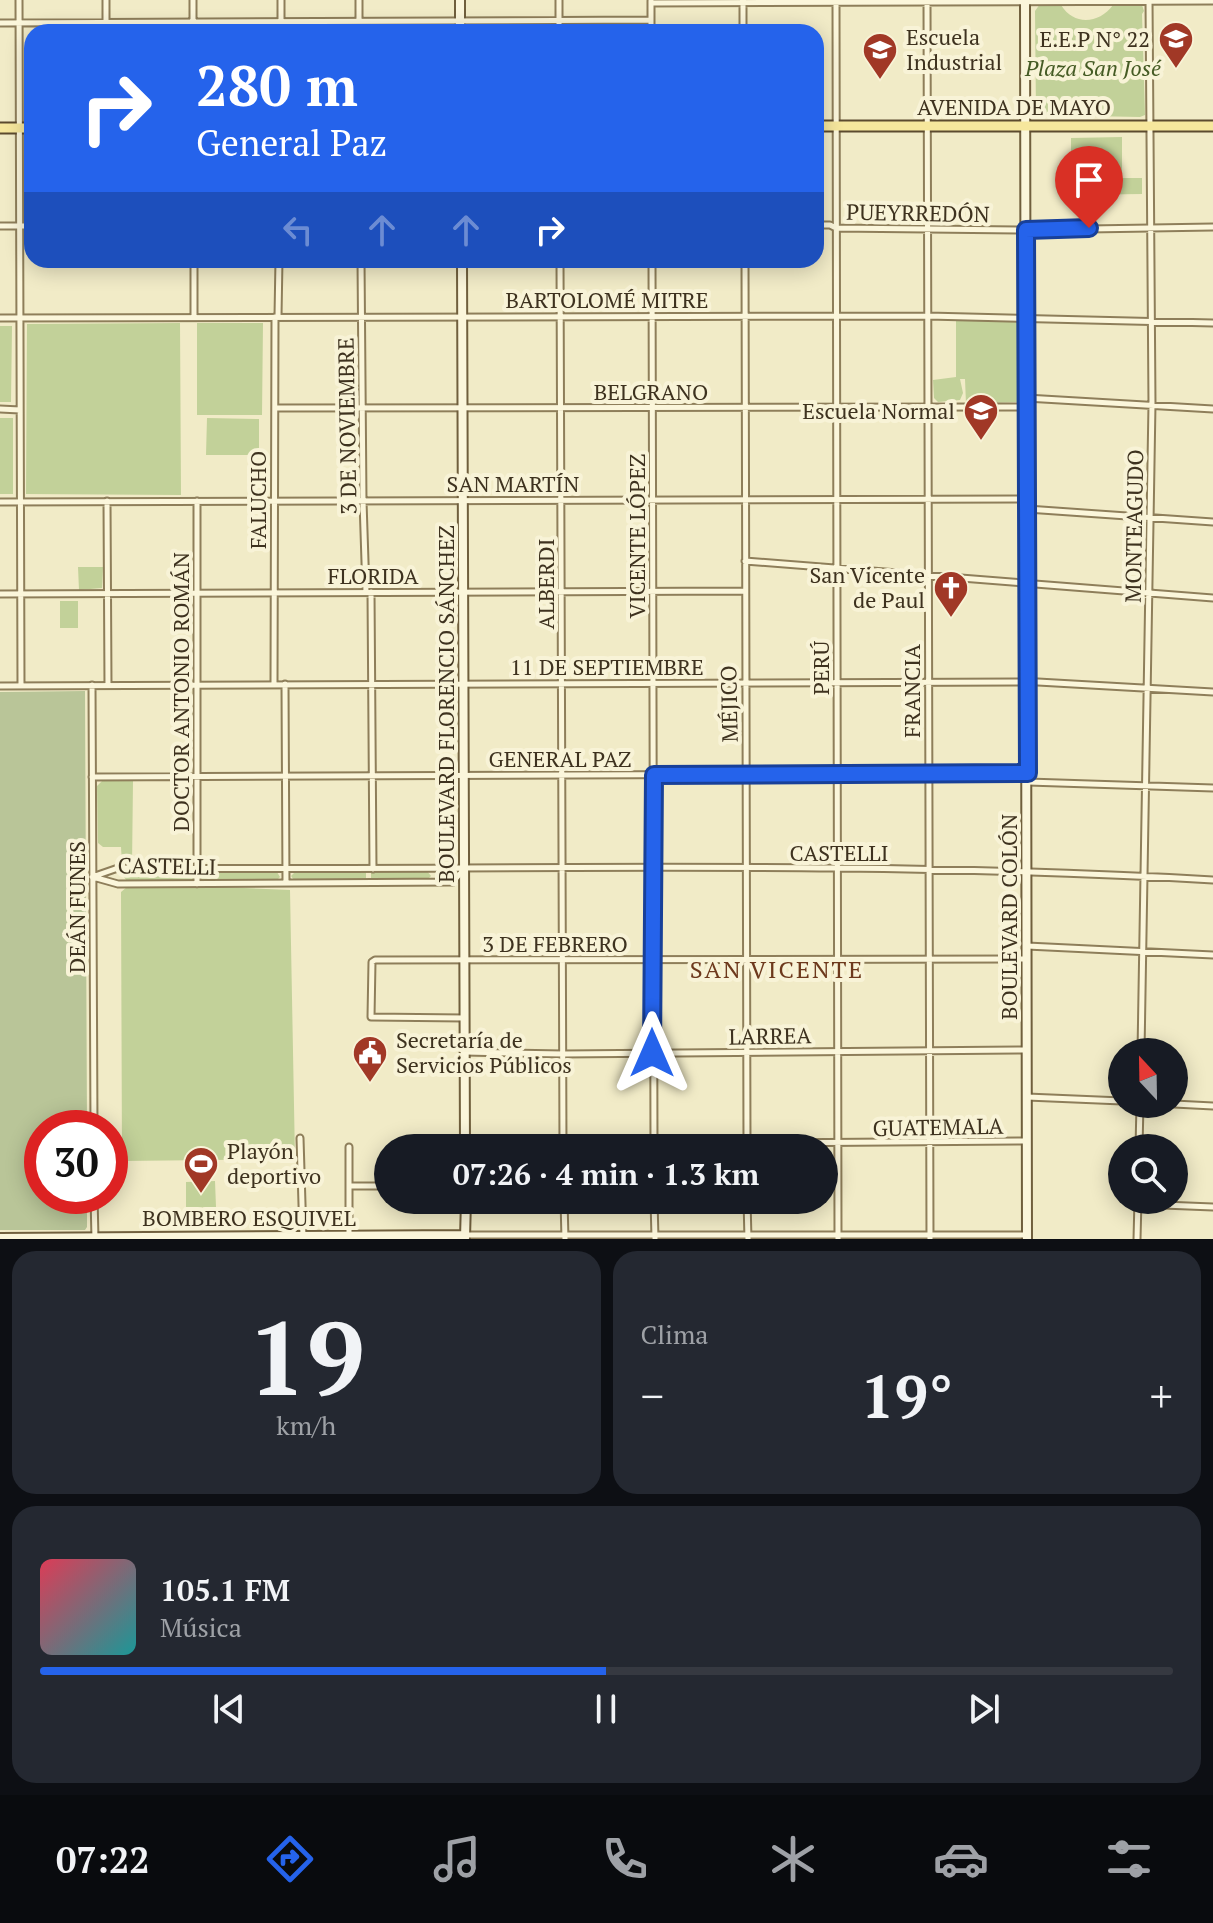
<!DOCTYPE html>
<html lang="es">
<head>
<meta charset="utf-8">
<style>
	:root { --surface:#171b24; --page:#242831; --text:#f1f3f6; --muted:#9ea1a6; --line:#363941; --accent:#2563eb }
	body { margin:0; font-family:"PT Serif",serif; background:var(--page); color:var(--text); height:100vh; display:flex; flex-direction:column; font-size:30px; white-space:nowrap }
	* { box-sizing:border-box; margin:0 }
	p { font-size:26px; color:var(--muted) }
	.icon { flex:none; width:44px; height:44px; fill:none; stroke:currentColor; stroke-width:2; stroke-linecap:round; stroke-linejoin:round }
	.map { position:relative; height:1239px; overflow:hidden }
	.details { display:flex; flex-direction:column; gap:12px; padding:12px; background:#0d0f14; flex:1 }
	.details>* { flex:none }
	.banner { position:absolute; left:24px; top:24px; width:800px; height:244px; border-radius:24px; box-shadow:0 4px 20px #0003; background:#2563eb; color:#fff; overflow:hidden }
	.needle { width:52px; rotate:338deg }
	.controls { position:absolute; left:1108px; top:1038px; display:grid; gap:16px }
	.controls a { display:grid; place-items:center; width:80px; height:80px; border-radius:50%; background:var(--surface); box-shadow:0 4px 20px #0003; font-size:40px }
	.speed { position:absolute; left:24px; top:1110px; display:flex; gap:16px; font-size:40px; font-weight:700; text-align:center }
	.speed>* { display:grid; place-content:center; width:104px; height:104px; border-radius:50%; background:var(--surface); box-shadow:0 4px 20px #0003; line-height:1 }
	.speed .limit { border:12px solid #d22; background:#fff; color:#111 }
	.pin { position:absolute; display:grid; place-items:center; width:68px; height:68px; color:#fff; margin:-82px -34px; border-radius:50% 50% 50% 0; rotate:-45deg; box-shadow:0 0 8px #0007 }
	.pin .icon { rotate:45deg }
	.me { position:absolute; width:88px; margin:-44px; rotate:0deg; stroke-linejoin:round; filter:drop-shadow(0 0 6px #0008) }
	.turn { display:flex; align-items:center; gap:28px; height:168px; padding:0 40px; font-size:36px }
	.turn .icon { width:104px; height:104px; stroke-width:2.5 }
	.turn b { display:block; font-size:56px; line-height:68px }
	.lanes { display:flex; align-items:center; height:76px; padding:0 40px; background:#0003; justify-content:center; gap:40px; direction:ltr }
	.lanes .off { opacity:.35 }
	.big { font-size:60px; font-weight:700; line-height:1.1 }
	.details .widget { flex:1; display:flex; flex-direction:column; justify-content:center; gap:12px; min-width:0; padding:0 28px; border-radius:24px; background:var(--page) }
	.details .dial { align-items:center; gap:0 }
	.dial b { font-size:104px; line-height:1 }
	.song { display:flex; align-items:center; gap:24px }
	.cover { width:96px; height:96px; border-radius:12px; background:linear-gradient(135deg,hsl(350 70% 55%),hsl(180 70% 35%)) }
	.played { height:8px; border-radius:4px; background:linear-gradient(90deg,var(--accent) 50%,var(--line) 50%) }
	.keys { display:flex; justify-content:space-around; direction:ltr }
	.heat { display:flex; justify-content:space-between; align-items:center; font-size:44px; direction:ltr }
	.details .tiles { flex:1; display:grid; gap:12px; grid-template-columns:1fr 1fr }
	.widget:last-child { grid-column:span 2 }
	.trip { position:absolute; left:374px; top:1134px; width:464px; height:80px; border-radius:40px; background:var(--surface); box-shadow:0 4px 20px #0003; font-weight:700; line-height:80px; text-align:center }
	.menu { display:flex; height:128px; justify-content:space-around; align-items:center; background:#090b0e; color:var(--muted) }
	.menu .icon { width:56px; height:56px }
	.menu .on { color:var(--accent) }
	.menu b { font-size:36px; color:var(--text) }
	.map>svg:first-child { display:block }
	.green { fill:#c2d199 }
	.cemetery { fill:#b9c598 }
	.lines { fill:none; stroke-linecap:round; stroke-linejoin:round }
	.street-casing { stroke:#8e7e5a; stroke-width:9 }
	.secondary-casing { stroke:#705f3d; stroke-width:12 }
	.primary-casing { stroke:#5c4b2f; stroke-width:13 }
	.street { stroke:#fbf6db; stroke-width:5 }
	.secondary { stroke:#fbf6db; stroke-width:8 }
	.primary { stroke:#f6e79d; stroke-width:9 }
	.route-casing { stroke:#184099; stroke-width:20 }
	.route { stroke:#2563eb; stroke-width:14 }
	.labels { text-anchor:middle; stroke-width:8; stroke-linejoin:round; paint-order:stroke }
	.poi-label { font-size:22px; fill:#3e321f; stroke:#f8f3d7; text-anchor:start }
	.park-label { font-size:22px; font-style:italic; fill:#455b24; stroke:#f8f3d7 }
	.street-label { font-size:22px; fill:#3e321f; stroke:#f8f3d7 }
	.neighbourhood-label { font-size:24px; letter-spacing:2px; fill:#6d391c; stroke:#f8f3d7 }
</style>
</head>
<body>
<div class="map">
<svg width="1213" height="1239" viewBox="0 0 1213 1239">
	<rect width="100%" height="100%" fill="#f1ebc7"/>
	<path class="green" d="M1040 4 1061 5C1074 26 1099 24 1113 5H1142L1144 11 1142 14 1145 115 1140 117 1036 115 1035 11Z
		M1122 137V178H1142V194L1071 195V138Z
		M956 319 1018 321 1020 398 1017 402 966 404 965 379H960L963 393 960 400 938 402 934 398 933 380 956 377Z
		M180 323 181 495 26 494 27 324Z
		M197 323H263L262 415H197Z
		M0 326H12L11 402H0Z
		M0 418H13V494H0Z
		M207 418 259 419V455H206Z
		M78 567H103L102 588 79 590Z
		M60 601H78V628H60Z
		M102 781H133L132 866 122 864 121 847H103L98 843 97 786Z
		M127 871 193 872V880L127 881 123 876Z
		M427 871 431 876 427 880H371V872Z
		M201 872H277L280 877 277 880H201Z
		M295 872H366V880H294L291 876Z
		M198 886 290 890 295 1159 122 1161 121 892 127 887Z
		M215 1181 216 1207 186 1208V1182Z"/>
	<path class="cemetery" d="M85 691 87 1128H42V1196H87V1227L85 1230H0V692Z"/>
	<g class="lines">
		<defs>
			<path id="street" d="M19 0 21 686
				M106 0V32
				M359 0V32
				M559 0V32
				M836 0 838 1239
				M927 0 930 1239
				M743 1V32
				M651 3 1213 1
				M0 23 651 20
				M193 32V0
				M281 32V0
				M651 32V1
				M816 225H830L836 228 1026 230 1213 227
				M0 226H32
				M361 260 363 501 366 592
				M560 260 563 1148
				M652 260 654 1148
				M745 260 747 1148
				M278 316 279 260
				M194 317V260
				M0 318 928 316 1213 323
				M1026 398 1213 409
				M275 408 1025 407
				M0 409 20 410
				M107 501 108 684
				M0 502 1026 499
				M1027 509 1213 522
				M745 561 1213 598
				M371 592 373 869
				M0 594 745 591
				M274 684 275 317
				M285 684 286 883
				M92 685 94 1128
				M0 686 1038 682 1213 692
				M92 777 1027 773
				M1028 782 1213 788
				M92 877 118 868C483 871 849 859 1213 880
				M93 877 118 884 453 882 464 869
				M197 884V501
				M1027 946 1213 955
				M464 1018 371 1017 372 962 375 960 1027 959
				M465 1052 563 1054 1027 1050
				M1141 1052 1152 404 1149 0
				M1027 1097 1122 1101
				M1174 1104 1213 1106
				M300 1138 303 1237
				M465 1145 1026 1141
				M349 1147V1235
				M1139 1148 1140 1104
				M349 1186H388
				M94 1196 95 1239
				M564 1200 565 1239
				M654 1200 655 1238
				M747 1200 748 1239
				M1138 1204 1213 1207
				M465 1235H1026
				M1137 1239 1138 1200"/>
			<path id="secondary" d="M1025 0 1027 1239
				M460 32V0
				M462 260 465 1148
				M0 1238 465 1235
				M465 1238 466 1200"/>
			<path id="primary" d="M816 126H1213
				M0 128H32"/>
		</defs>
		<use href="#street" class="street-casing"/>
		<use href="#secondary" class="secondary-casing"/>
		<use href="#primary" class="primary-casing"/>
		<use href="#street" class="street"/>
		<use href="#secondary" class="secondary"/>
		<use href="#primary" class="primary"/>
	</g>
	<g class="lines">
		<defs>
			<path id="route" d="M652 1053 654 775 1028 773 1026 230 1089 228"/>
		</defs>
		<use href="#route" class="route-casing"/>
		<use href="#route" class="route"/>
	</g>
	<defs>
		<symbol id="school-pin" viewBox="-11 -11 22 30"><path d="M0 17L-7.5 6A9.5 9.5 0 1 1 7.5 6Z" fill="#a13826" stroke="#f8f3d7"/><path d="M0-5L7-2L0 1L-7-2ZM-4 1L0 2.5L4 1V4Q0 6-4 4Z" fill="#fff"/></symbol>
		<symbol id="church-pin" viewBox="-11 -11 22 30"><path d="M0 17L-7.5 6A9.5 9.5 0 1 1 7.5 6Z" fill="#a13826" stroke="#f8f3d7"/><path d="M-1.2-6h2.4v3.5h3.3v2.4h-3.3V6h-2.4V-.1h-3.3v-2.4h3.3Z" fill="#fff"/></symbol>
		<symbol id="civic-pin" viewBox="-11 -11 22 30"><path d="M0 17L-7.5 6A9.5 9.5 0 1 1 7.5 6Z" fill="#a13826" stroke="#f8f3d7"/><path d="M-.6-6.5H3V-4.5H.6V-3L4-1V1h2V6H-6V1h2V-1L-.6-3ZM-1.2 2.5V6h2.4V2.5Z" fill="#fff"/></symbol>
		<symbol id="stadium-pin" viewBox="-11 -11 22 30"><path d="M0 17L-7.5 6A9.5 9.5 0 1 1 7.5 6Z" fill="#a13826" stroke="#f8f3d7"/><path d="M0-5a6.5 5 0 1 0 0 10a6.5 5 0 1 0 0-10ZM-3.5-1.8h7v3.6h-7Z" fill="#fff"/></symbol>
	</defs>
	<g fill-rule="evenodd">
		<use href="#school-pin" x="1156" y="19" width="40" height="54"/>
		<use href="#school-pin" x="860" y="30" width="40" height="54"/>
		<use href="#school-pin" x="961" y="391" width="40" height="54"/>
		<use href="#church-pin" x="931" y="568" width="40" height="54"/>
		<use href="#civic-pin" x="350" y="1033" width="40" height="54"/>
		<use href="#stadium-pin" x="181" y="1144" width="40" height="54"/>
	</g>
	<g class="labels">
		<g class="poi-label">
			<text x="906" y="45">Escuela<tspan x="906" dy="25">Industrial</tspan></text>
			<text x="1150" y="47" text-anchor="end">E.E.P N° 22</text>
			<text x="955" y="419" text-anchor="end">Escuela Normal</text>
			<text x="925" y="583" text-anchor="end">San Vicente<tspan x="925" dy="25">de Paul</tspan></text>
			<text x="396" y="1048">Secretaría de<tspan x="396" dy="25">Servicios Públicos</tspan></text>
			<text x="227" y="1159">Playón<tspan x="227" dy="25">deportivo</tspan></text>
		</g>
		<g class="park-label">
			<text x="1093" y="76">Plaza San José</text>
		</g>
		<g class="street-label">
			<text x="1014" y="115">AVENIDA DE MAYO</text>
			<text transform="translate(918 213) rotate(1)" y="8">PUEYRREDÓN</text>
			<text x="607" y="308">BARTOLOMÉ MITRE</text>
			<text x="651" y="400">BELGRANO</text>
			<text transform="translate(347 426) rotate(-91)" y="8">3 DE NOVIEMBRE</text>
			<text x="513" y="492">SAN MARTÍN</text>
			<text transform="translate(258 500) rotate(-90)" y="8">FALUCHO</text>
			<text transform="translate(1134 526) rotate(-89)" y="8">MONTEAGUDO</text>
			<text transform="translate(637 536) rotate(-90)" y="8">VICENTE LÓPEZ</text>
			<text x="373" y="584">FLORIDA</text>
			<text transform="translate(546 584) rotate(-90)" y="8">ALBERDI</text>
			<text x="607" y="675">11 DE SEPTIEMBRE</text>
			<text transform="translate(821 668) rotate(-90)" y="8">PERÚ</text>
			<text transform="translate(912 691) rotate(-90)" y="8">FRANCIA</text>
			<text transform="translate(181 692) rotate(-90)" y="8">DOCTOR ANTONIO ROMÁN</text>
			<text transform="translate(446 704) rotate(-90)" y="8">BOULEVARD FLORENCIO SÁNCHEZ</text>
			<text transform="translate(729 704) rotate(-91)" y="8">MÉJICO</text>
			<text x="560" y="767">GENERAL PAZ</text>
			<text x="839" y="861">CASTELLI</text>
			<text transform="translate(167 866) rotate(1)" y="8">CASTELLI</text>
			<text transform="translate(77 907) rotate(-90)" y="8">DEÁN FUNES</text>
			<text transform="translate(1009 917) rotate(-90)" y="8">BOULEVARD COLÓN</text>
			<text x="555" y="952">3 DE FEBRERO</text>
			<text transform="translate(770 1036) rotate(-1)" y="8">LARREA</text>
			<text transform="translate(938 1127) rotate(-1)" y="8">GUATEMALA</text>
			<text x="249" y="1226">BOMBERO ESQUIVEL</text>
		</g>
		<g class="neighbourhood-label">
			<text x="777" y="978">SAN VICENTE</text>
		</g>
	</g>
</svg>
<div class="controls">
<a><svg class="needle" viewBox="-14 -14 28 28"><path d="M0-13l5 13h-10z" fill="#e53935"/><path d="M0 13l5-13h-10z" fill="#9ea1a6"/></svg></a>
<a><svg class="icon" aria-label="search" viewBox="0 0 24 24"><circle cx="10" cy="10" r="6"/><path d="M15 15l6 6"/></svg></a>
</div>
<div class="speed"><div class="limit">30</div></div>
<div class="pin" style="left:1089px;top:228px;background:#d93025"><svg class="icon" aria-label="arrive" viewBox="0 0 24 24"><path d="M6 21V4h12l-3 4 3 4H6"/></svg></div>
<svg class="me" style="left:652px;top:1053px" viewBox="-20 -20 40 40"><path d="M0-17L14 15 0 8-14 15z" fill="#2563eb" stroke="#fff" stroke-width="4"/></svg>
<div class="trip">07:26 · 4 min · 1.3 km</div>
<div class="banner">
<div class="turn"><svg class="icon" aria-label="right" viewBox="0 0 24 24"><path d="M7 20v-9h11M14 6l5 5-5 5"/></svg><div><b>280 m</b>General Paz</div></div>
<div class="lanes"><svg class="icon off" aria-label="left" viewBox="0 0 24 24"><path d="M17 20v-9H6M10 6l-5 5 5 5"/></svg><svg class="icon off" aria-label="ahead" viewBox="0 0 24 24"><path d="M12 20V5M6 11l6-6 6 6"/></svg><svg class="icon off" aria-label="ahead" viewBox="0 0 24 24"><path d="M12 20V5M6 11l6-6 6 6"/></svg><svg class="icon" aria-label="right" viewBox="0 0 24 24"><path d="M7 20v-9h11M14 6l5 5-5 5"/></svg></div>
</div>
</div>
<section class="details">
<div class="tiles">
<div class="widget dial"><b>19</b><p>km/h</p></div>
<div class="widget"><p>Clima</p>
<div class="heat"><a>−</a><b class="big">19°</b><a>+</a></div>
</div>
<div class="widget">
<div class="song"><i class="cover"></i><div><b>105.1 FM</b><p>Música</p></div></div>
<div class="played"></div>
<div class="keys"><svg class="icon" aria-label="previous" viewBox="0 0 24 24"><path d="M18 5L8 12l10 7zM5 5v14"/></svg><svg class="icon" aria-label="pause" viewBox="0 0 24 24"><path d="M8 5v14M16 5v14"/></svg><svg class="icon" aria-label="next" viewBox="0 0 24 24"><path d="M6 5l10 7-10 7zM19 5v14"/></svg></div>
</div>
</div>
</section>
<nav class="menu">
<b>07:22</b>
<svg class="icon on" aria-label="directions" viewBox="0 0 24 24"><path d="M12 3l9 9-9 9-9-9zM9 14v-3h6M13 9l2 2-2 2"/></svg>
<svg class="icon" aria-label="music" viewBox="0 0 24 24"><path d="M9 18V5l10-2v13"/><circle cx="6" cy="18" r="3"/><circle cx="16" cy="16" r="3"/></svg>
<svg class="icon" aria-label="phone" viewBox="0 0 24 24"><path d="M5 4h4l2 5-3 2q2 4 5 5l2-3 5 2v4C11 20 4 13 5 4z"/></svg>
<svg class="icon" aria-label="climate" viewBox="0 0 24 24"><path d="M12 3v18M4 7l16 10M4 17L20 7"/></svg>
<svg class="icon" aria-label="car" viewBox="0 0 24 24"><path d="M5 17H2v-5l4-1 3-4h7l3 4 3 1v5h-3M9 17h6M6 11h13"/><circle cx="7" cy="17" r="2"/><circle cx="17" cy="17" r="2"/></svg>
<svg class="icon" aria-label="filters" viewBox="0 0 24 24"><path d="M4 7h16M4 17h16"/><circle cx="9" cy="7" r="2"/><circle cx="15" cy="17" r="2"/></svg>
</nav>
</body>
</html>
